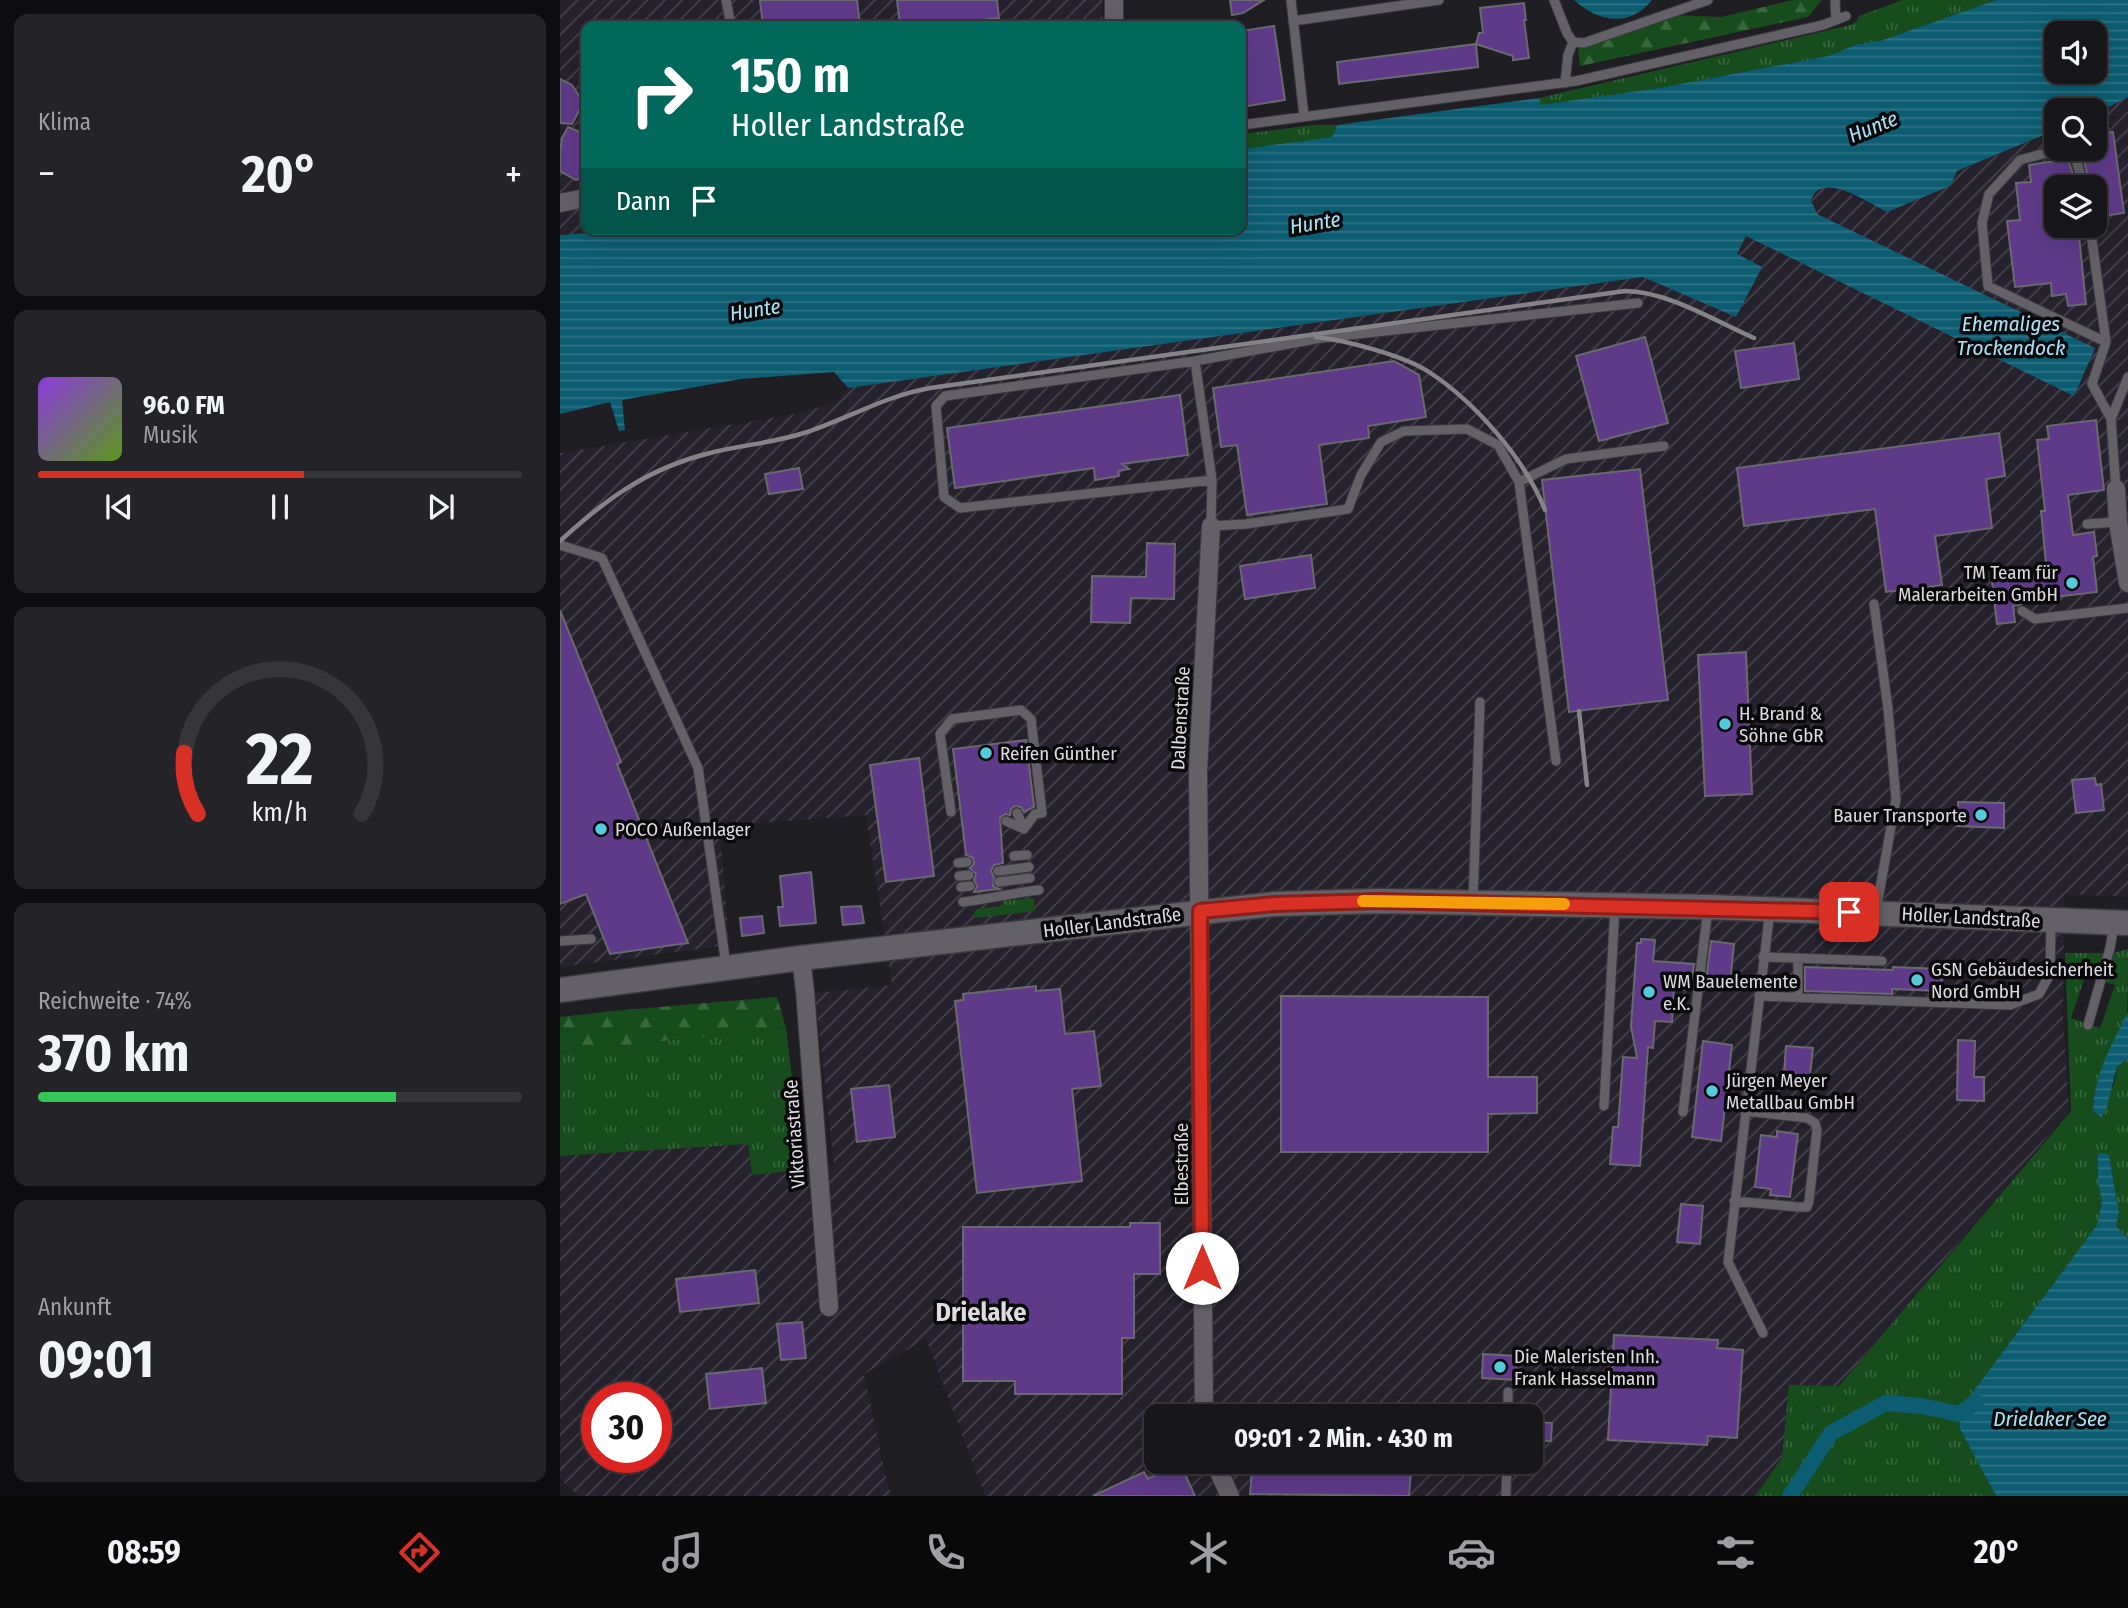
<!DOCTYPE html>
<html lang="de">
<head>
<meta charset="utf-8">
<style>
	:root { --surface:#17161a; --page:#242327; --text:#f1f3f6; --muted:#9e9fa2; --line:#363539; --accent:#d93025 }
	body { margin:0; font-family:"Fira Sans Condensed",sans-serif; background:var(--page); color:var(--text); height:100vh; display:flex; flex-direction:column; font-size:26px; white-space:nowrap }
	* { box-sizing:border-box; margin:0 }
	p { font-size:23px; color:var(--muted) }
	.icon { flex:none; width:38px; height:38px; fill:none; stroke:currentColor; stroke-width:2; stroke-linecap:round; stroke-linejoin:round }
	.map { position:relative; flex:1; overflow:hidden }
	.sheet { display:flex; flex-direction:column; gap:14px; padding:14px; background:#0d0c0e; width:560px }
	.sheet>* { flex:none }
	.guide { position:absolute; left:21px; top:21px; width:665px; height:214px; border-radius:14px; box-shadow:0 7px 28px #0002,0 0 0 2px var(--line); background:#00695c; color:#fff; overflow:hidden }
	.controls { position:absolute; left:1484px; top:21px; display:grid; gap:14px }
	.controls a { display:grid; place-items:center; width:63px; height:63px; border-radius:14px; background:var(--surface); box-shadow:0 7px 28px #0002,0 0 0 2px var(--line); font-size:35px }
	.speed { position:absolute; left:21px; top:1382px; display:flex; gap:14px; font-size:35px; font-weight:700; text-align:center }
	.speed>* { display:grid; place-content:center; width:91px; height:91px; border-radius:50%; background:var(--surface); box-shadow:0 7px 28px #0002,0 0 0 2px var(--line); line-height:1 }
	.speed .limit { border:10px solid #d22; background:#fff; color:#111 }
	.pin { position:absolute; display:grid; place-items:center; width:60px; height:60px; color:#fff; margin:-30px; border-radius:14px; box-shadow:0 4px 10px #0006 }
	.me { position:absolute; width:77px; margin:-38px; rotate:0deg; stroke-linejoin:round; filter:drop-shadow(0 0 5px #0008) }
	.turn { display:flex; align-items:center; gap:24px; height:147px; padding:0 35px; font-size:32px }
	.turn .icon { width:91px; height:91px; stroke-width:2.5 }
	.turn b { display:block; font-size:49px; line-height:60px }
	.then { display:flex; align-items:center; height:66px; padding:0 35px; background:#0003; gap:14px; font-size:26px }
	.big { font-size:52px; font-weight:700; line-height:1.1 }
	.sheet .widget { flex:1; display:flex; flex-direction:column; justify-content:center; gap:10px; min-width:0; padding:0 24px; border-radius:14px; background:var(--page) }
	.sheet .dial { align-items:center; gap:0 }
	.dial svg { height:182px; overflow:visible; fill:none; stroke:var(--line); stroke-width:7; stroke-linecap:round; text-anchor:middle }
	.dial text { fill:var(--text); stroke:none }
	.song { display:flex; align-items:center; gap:21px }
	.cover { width:84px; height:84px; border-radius:10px; background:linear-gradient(135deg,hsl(270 70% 55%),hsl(90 70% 35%)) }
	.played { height:7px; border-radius:4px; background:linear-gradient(90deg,var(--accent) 55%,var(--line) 55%) }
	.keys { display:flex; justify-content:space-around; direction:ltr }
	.heat { display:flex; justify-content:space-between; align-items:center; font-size:38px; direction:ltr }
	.charge { height:10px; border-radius:5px; background:linear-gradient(90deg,#34c759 74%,var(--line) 0) }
	.trip { position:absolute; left:584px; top:1404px; width:399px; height:70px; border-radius:14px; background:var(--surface); box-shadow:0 7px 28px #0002,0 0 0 2px var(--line); font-weight:700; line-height:70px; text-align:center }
	.tab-bar { display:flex; height:112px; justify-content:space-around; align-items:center; background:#09090a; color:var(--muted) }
	.tab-bar .icon { width:49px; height:49px }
	.tab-bar .active { color:var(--accent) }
	.tab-bar b { font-size:32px; color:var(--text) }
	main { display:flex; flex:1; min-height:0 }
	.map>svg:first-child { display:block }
	.industrial { fill:url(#industrial-furrows); fill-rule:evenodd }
	.grass { fill:url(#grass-tufts); fill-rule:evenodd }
	.forest { fill:url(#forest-firs) }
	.water { fill:url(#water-rules); fill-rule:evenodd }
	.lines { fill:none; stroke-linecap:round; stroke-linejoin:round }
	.canal { stroke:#0c5d71; stroke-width:16 }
	.building { fill:#5f3a89; stroke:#6b696f; stroke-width:2 }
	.lane-casing { stroke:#3c3b3f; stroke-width:11 }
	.street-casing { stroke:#3c3b3f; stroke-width:20 }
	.secondary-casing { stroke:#3c3b3f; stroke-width:27 }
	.lane { stroke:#636167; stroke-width:9 }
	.street { stroke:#636167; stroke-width:18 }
	.secondary { stroke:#636167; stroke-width:24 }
	.rail { stroke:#848387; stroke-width:4.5 }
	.route-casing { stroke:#8d1f18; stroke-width:18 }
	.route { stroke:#d93025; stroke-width:12 }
	.slow { stroke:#f59e0b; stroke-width:12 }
	.poi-dot { fill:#53cbdb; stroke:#09080a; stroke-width:2.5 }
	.labels { text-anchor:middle; stroke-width:7; stroke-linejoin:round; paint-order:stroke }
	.poi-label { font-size:19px; fill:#dedce0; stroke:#09080a; text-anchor:start }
	.street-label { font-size:19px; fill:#dedce0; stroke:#09080a }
	.water-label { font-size:21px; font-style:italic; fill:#abe4f6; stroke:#09080a }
	.district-label { font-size:26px; font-weight:bold; fill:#dedce0; stroke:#09080a }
</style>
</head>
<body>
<main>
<section class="sheet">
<div class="widget"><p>Klima</p>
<div class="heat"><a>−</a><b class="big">20°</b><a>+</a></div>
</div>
<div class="widget">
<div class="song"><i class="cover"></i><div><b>96.0 FM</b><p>Musik</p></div></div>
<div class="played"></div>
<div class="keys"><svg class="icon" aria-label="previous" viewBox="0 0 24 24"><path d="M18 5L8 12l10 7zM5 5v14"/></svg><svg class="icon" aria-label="pause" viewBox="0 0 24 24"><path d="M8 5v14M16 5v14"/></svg><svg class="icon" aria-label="next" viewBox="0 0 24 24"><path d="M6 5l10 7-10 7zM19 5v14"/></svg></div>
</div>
<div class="widget dial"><svg viewBox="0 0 100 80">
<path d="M14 69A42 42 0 1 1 86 69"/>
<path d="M14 69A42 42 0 0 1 8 42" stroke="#d93025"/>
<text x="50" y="56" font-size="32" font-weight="700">22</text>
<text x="50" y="72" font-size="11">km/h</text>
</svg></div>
<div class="widget"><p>Reichweite · 74%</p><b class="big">370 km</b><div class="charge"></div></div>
<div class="widget"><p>Ankunft</p><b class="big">09:01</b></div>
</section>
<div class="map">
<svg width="1568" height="1496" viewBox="0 0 1568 1496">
	<defs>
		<pattern id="industrial-furrows" width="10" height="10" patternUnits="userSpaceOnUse" patternTransform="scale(1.75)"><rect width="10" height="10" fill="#26222d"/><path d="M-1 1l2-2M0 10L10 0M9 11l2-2" fill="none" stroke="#45424b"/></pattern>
		<pattern id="grass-tufts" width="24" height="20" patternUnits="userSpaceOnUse" patternTransform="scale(1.75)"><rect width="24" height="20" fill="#174d1c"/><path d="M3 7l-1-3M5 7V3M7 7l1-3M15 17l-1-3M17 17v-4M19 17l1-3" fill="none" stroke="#38663d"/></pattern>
		<pattern id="forest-firs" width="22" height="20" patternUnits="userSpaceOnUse" patternTransform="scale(1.75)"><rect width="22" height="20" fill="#174d1c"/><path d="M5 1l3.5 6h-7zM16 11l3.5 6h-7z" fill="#38663d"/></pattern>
		<pattern id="water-rules" width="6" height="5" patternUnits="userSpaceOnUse" patternTransform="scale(1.75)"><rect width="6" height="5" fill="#0c5d71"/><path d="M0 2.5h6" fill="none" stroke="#2f7485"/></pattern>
	</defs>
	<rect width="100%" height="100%" fill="#1f1e23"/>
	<path class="industrial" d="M0 0H542L543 26H26V189L0 194Z
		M1568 97V897L1504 894 1503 1016 1509 1111 1278 1387 1229 1385 1222 1458 1195 1496H425L366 1339 304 1374 327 1482 332 1496H18L0 1479V1156L188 1144 192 1175 274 1166 255 993 332 985 306 815 160 826 169 945 0 967V453L241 413 275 402 288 388 1084 277 1176 316V254L1186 236 1255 207 1251 200 1254 191 1261 186H1272L1327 212 1397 172 1496 130V149H1535V114ZM1496 187H1535V226H1496ZM37 1398H96V1458H37ZM597 1416H971V1461H597Z
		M26 204V229H80L0 235V209Z"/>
	<path class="grass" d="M1342 0H1436L1320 41 1298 44 1268 56 1099 88 980 106 979 98 1290 25 1297 21 1299 16Z
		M753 125H777L772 137 681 149V134Z
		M470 898 474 899 475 911 415 918 414 912 417 909 442 906 444 901Z
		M1568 949C1568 966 1568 999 1567 1014 1554 1050 1534 1069 1533 1111L1540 1117 1555 1081 1557 1067 1568 1058V1239L1556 1226 1559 1213 1549 1155H1538V1183L1542 1201 1537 1225 1410 1396 1399 1414 1400 1429 1436 1496H1195L1222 1458 1229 1385 1279 1386 1511 1111 1505 953H1553ZM1525 976 1555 985 1540 1028 1511 1018Z
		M226 1028 243 1170 192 1175 188 1144 0 1156V1052Z"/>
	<path class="forest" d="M1233 0H1262L1248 17 1020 66 1018 49 1115 15 1161 17Z
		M217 997 226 1028 0 1052V1017L53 1011Z"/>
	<path class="water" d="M1014 0H1092C1070 28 1038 22 1014 0Z
		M1436 0H1568V97L1535 114V110H1496V130L1397 171 1390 186 1327 212C1307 202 1261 170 1251 200L1257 214 1535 348 1514 396 1186 236 1177 254 1202 267 1176 317 1083 277 288 388 274 372 181 379 62 400 65 430 59 431 50 402 0 414V235L80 229H681V149L772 137 777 125 979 98 981 105 1099 88 1268 56 1298 44 1320 41ZM1535 33V72H1496V33Z
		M1568 1012V1058L1557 1067 1547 1107 1541 1117 1533 1111C1534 1074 1552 1044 1568 1012Z
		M1541 1153 1549 1155 1559 1213 1556 1226 1568 1239V1496H1436L1400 1429 1399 1414 1410 1396 1537 1225 1542 1201 1538 1183V1154Z"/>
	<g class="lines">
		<path class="canal" d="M1230 1496 1271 1433 1326 1403 1361 1406 1399 1414 1416 1402"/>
	</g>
	<path class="building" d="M200 0H297L300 26H203Z
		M337 0H437L439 18 427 19 428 26H340Z
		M670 0H704L683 13 672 15Z
		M964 3 966 20H964L969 58 953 60V56L916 44 919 33H923L920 8Z
		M714 26 725 100 681 107V31Z
		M916 44 918 67 779 84 777 62Z
		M0 79 12 85 21 99V107L12 124 0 123Z
		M8 127 20 132 26 140 20 155 26 161V175L16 180 0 171V151L2 138Z
		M1553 132 1564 213 1535 217V187H1531L1523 158 1531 157 1529 149H1535V135Z
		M1502 160 1509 162 1517 187H1496V226H1518L1526 304 1508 306 1506 294 1492 296 1491 283 1455 287 1447 221 1460 220 1456 183 1471 182 1469 165Z
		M1085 337 1108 423 1039 441 1016 356Z
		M1234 343 1239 379 1181 388 1175 351Z
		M834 361 859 375 866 417 808 426 809 438 759 445 767 504 687 515 677 445 661 447 653 388Z
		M620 395 628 455 562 464 569 469 558 471 559 476 535 480 534 468 395 488 387 428Z
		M1536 420 1544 490 1508 495 1513 535 1534 532 1537 556 1533 557 1537 592 1462 601V604L1453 606 1455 622 1437 624 1432 581 1487 575 1481 511H1485L1477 440 1489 439 1487 426Z
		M1439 433 1445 476 1426 479 1432 528 1375 536 1382 585 1326 592 1315 509 1184 526 1177 468Z
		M239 468 243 489 209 494 205 474Z
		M1080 469 1108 700 1009 712 982 480Z
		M587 543 615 544 614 599 571 598 570 623 531 622 532 576 586 577Z
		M751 555 755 588 685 599 680 566Z
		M0 610 61 762 57 764 128 943 50 954 26 894 0 904Z
		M1186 652 1192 794 1145 796 1138 655Z
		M466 740 474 807 464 812 461 807 455 806 451 809 450 815 445 814 440 818 443 863 434 865 431 871 434 877 433 886 439 889 414 892 417 886 414 880 416 874 410 868 414 864 413 858 406 855 393 749Z
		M359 758 374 876 326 882 310 765Z
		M1535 778 1536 785 1541 784 1544 810 1516 813 1512 780Z
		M1398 802 1444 803V828L1397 826Z
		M251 872 256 923 220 926 218 907H223L220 876Z
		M301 906 304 923 283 925 281 907Z
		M202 916 204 933 182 936 180 918Z
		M1081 939 1095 940 1093 961 1134 964 1132 979 1126 978 1125 990 1114 989 1112 1022 1095 1021 1093 1048 1088 1047 1080 1166 1050 1164 1053 1127H1058L1063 1057 1077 1058 1071 1026 1077 943H1081Z
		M1151 941 1174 944 1170 983 1146 981Z
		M1245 967 1333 970V967L1382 969 1381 991 1332 989V994L1245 991Z
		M476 986V991L500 989 505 1034 534 1031 541 1086 512 1089 522 1181 417 1193 395 1001 404 1000 403 994Z
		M721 996 928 997V1077H977V1113L928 1114V1152H721Z
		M1398 1040 1415 1041 1414 1077H1424V1101L1397 1100Z
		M1143 1041 1172 1045 1161 1141 1132 1137Z
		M1226 1046 1253 1048 1250 1075 1224 1073Z
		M329 1085 335 1137 297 1142 291 1089Z
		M1217 1131 1238 1134 1230 1197 1210 1195 1211 1189 1195 1187 1201 1135 1217 1137Z
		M1121 1204 1143 1206 1140 1244 1117 1242Z
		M570 1223H600V1274H574V1338H562V1394H455V1381H403V1227H570Z
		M195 1270 199 1303 120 1312 116 1279Z
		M242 1322 246 1358 221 1360 217 1324Z
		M1054 1335 1158 1340 1157 1348 1183 1350 1177 1438 1148 1436 1147 1445 1048 1440Z
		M923 1354 957 1356 956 1380 922 1378Z
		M202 1368 206 1403 150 1409 146 1374Z
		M971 1422 992 1423 991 1441 971 1440Z
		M699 1461H852L849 1496 690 1494 692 1470H698Z
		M620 1463 635 1496H533L584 1472 588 1479Z"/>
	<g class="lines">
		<defs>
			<path id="lane" d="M166 0 171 26
				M731 0 744 116
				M994 0 1007 33 1013 42 1024 43 1148 0
				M1275 0 1276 20
				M733 21 879 0
				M1005 83 1008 55 1013 42
				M681 125 1016 81 1263 25 1286 16
				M1524 187 1515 156 1493 151 1460 160 1429 194 1422 223 1428 286 1546 342
				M1530 226 1546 342 1532 384 1551 419 1556 489
				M635 361 652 480 651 526 686 524 788 509 801 475 821 442 844 431 907 429 938 445 959 482 996 761
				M1551 419 1568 377
				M652 480 400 508 384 497 376 406 385 396 635 361 761 338 1078 303
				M959 482 1006 459 1104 446
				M1527 524 1558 522
				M0 545 42 558 138 768 166 965
				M1314 604 1328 709 1336 799 1316 911
				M1462 611 1475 619 1568 608
				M391 812 380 734 392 719 461 710 471 719 482 813 475 814 464 829
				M457 813 464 829
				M446 821 464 829
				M454 856 467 855
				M398 863 407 862
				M438 871 469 867
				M399 876 409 875
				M439 882 470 878
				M401 887 410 886
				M913 900 920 702
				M403 902C429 899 452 893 479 890
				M0 941 31 939
				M1203 957 1322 961
				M1199 996 1450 1005 1479 994 1490 974 1491 923
				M1238 997V958
				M1528 1025 1550 948 1554 925
				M1044 1106 1055 907
				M1123 1112 1148 909
				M1174 1201 1238 1207H1247L1249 1201 1257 1130 1255 1123 1247 1118 1185 1111
				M1203 1333 1168 1262 1210 910
				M948 1416V1392
				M946 1496 947 1461"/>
			<path id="street" d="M554 0V26
				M0 203 26 198
				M1556 489 1558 522 1568 583
				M241 958 245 991 269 1307
				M644 1416 638 771 651 526
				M654 1461 670 1496"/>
			<path id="secondary" d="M0 990 241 958 714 904 819 901 1149 907 1568 923"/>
		</defs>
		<use href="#lane" class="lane-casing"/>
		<use href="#street" class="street-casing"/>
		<use href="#secondary" class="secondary-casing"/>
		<use href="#lane" class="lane"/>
		<use href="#street" class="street"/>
		<use href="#secondary" class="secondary"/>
		<path class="rail" d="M756 337C785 340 845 356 869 372 915 402 965 459 985 510
			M0 541C46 499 88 468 150 453 181 445 213 443 244 433 287 419 325 396 370 388L1065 291C1107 291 1155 321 1194 338
			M1019 711 1027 785"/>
	</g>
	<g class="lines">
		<defs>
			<path id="route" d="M642 1268 640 911 715 904 819 901 1289 912"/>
		</defs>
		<use href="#route" class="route-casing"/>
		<use href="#route" class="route"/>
		<path class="slow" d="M803 901 1004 904"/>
	</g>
	<g class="poi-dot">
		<circle cx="1512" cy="583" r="7"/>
		<circle cx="1165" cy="724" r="7"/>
		<circle cx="426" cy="753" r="7"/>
		<circle cx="1421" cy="815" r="7"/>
		<circle cx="41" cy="829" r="7"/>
		<circle cx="1357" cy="980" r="7"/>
		<circle cx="1089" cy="992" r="7"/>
		<circle cx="1152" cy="1091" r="7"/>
		<circle cx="940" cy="1367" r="7"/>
	</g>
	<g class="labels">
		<g class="poi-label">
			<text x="1498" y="579" text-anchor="end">TM Team für<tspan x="1498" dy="22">Malerarbeiten GmbH</tspan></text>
			<text x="1179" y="720">H. Brand &amp;<tspan x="1179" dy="22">Söhne GbR</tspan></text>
			<text x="440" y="760">Reifen Günther</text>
			<text x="1407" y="822" text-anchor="end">Bauer Transporte</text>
			<text x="55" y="836">POCO Außenlager</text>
			<text x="1371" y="976">GSN Gebäudesicherheit<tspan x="1371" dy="22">Nord GmbH</tspan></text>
			<text x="1103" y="988">WM Bauelemente<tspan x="1103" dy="22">e.K.</tspan></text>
			<text x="1166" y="1087">Jürgen Meyer<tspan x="1166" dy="22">Metallbau GmbH</tspan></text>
			<text x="954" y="1363">Die Maleristen Inh.<tspan x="954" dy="22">Frank Hasselmann</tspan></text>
		</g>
		<g class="street-label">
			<text transform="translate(620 718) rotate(-87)" y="7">Dalbenstraße</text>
			<text transform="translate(1411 917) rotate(3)" y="7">Holler Landstraße</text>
			<text transform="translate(552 922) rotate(-7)" y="7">Holler Landstraße</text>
			<text transform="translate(234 1134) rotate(-94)" y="7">Viktoriastraße</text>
			<text transform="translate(621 1164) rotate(-90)" y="7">Elbestraße</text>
		</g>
		<g class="water-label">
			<text transform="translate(1313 127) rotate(-22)" y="7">Hunte</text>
			<text transform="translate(755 223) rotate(-9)" y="7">Hunte</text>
			<text transform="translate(195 310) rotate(-9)" y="7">Hunte</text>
			<text x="1451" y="331">Ehemaliges<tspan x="1451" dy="24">Trockendock</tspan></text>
			<text x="1490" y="1426">Drielaker See</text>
		</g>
		<g class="district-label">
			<text x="421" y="1321">Drielake</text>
		</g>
	</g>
</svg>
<div class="controls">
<a><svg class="icon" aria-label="sound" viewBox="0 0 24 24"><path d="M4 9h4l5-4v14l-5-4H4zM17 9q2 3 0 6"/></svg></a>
<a><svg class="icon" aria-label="search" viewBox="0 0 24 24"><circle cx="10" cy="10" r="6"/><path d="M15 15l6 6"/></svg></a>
<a><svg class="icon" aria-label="layers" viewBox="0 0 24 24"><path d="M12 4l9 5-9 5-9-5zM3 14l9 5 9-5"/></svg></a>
</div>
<div class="speed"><div class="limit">30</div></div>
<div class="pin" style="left:1289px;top:912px;background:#d93025"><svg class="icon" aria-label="arrive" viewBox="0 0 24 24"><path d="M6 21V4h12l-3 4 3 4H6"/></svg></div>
<svg class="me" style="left:642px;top:1268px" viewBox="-20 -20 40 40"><circle r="19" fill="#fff"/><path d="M0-13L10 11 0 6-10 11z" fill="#d93025"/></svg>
<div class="trip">09:01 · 2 Min. · 430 m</div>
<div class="guide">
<div class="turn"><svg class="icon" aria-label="right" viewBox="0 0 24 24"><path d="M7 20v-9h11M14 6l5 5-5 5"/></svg><div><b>150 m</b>Holler Landstraße</div></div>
<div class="then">Dann<svg class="icon" aria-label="arrive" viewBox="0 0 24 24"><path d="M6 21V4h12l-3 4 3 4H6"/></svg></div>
</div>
</div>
</main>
<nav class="tab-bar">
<b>08:59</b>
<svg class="icon active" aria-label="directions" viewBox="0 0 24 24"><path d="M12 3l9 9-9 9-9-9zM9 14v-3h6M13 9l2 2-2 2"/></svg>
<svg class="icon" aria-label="music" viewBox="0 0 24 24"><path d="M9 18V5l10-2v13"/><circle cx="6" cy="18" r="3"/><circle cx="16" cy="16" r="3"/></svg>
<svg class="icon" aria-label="phone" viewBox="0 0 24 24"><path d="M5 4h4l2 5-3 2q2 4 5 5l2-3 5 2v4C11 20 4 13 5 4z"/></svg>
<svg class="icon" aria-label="climate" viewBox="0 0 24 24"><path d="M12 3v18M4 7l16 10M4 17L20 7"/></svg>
<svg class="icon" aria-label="car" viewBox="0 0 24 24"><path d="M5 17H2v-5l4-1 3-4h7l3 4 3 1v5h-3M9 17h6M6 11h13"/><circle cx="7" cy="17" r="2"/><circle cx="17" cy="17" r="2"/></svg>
<svg class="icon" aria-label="filters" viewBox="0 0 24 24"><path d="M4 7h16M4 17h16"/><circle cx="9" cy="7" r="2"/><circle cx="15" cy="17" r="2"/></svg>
<b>20°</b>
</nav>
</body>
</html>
